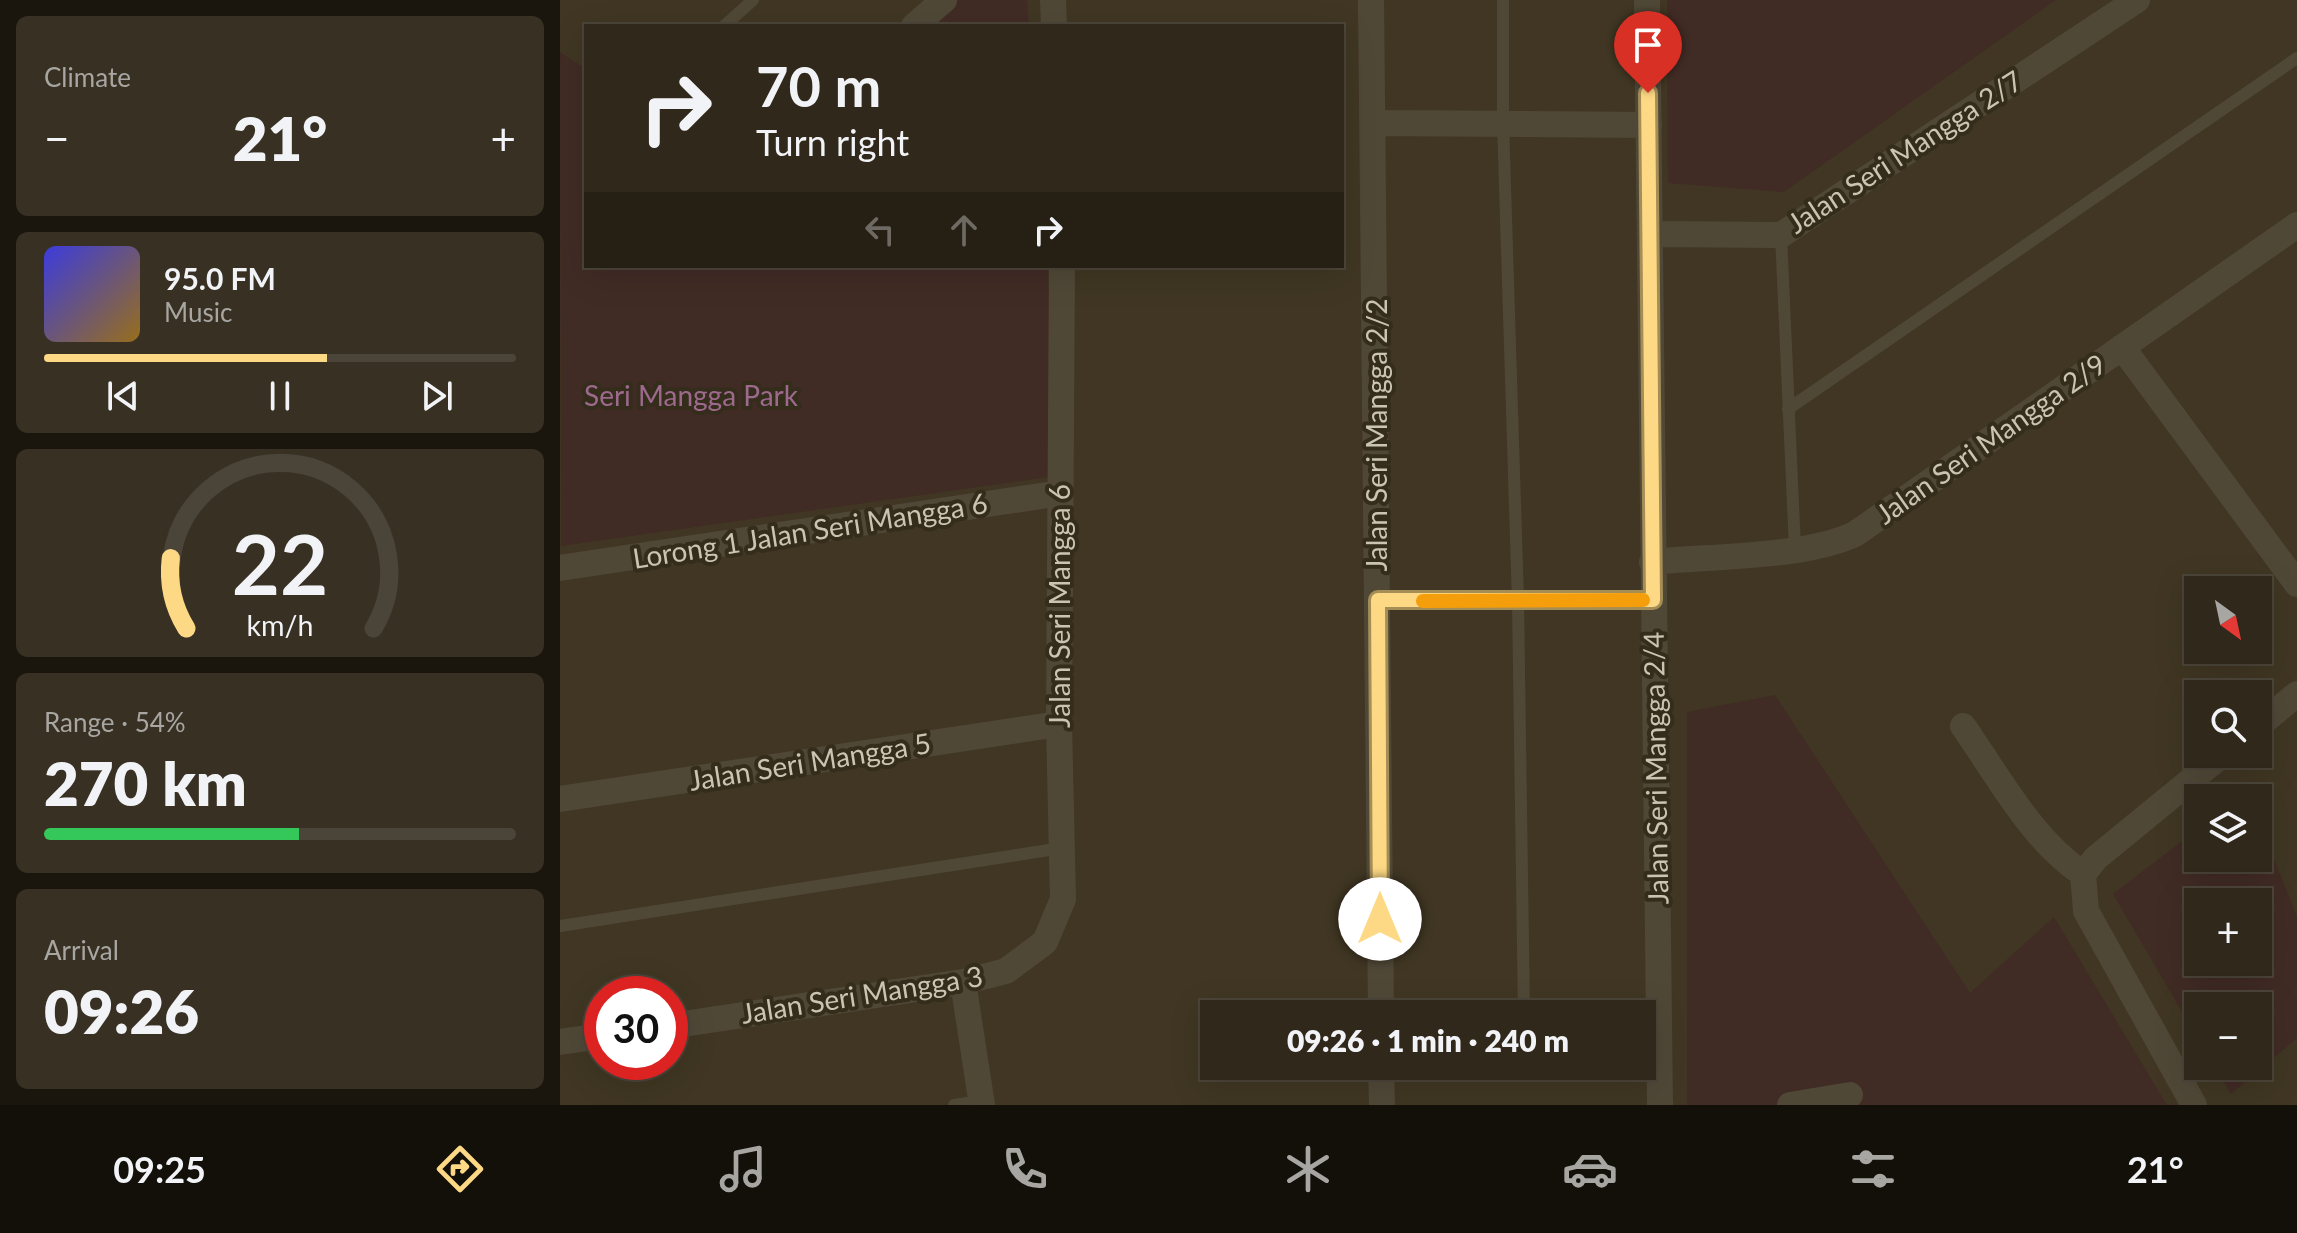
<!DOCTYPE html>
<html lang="en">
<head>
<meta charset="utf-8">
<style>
	:root { --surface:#30281a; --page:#383023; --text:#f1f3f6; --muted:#a8a6a2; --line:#4b4439; --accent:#fed985 }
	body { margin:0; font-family:Lato,sans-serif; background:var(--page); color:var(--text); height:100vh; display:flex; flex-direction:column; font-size:30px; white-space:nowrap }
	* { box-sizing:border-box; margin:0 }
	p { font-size:26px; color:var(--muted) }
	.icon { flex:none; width:44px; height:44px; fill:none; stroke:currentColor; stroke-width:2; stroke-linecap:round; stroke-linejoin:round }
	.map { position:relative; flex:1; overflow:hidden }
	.sheet { display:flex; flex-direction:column; gap:16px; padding:16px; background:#1a160e; width:560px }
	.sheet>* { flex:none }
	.top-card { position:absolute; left:24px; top:24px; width:760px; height:244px; border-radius:0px; box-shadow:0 8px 32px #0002,0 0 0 2px var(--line); background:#30281a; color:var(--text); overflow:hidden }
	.needle { width:52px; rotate:147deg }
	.buttons { position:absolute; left:1624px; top:576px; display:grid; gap:16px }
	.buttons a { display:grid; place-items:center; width:88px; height:88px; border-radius:0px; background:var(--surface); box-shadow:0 8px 32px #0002,0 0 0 2px var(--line); font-size:40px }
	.speed { position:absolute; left:24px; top:976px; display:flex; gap:16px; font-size:40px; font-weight:700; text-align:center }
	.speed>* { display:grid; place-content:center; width:104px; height:104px; border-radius:50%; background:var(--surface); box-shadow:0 8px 32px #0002,0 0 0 2px var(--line); line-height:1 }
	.speed .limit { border:12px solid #d22; background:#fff; color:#111 }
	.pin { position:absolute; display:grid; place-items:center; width:68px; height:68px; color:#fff; margin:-82px -34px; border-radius:50% 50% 50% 0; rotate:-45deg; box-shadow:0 0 8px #0007 }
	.pin .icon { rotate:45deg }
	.me { position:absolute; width:88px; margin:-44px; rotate:0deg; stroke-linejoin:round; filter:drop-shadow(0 0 6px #0008) }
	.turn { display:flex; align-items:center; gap:28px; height:168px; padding:0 40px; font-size:36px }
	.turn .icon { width:104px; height:104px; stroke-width:2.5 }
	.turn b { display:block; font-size:56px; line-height:68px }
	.lanes { display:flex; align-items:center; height:76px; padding:0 40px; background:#0003; justify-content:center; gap:40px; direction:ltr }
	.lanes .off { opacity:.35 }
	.big { font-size:60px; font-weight:800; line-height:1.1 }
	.sheet .widget { flex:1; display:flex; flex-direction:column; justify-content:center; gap:12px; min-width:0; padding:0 28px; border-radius:12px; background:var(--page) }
	.sheet .dial { align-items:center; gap:0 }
	.dial svg { height:208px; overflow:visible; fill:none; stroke:var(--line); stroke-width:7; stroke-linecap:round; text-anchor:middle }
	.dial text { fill:var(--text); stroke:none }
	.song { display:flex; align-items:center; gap:24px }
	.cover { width:96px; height:96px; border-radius:12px; background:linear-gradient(135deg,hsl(240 70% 55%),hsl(40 70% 35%)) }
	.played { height:8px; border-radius:4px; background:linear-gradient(90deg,var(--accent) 60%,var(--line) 60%) }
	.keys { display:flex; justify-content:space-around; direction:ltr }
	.heat { display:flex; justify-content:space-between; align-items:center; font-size:44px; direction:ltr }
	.charge { height:12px; border-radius:6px; background:linear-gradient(90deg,#34c759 54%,var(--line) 0) }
	.trip { position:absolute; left:640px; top:1000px; width:456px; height:80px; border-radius:0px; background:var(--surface); box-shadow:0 8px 32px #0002,0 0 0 2px var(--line); font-weight:800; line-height:80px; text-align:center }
	.tab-bar { display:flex; height:128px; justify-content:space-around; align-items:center; background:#13100a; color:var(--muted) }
	.tab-bar .icon { width:56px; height:56px }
	.tab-bar .active { color:var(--accent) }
	.tab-bar b { font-size:36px; color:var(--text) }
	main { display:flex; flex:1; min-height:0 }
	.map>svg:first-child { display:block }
	.green { fill:#412b25; fill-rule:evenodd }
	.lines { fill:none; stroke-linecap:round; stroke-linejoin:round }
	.lane { stroke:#504837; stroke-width:12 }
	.street { stroke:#504837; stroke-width:26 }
	.route-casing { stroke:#a58d56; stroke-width:20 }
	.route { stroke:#fed985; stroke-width:14 }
	.slow { stroke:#f59e0b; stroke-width:14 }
	.labels { text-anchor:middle; stroke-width:8; stroke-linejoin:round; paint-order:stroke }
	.street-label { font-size:28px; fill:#cbc4b3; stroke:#352d1c }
	.park-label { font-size:28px; fill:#9d698d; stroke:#352d1c }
</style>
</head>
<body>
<main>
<section class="sheet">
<div class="widget"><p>Climate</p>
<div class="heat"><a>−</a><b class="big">21°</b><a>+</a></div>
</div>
<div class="widget">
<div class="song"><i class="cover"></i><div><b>95.0 FM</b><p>Music</p></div></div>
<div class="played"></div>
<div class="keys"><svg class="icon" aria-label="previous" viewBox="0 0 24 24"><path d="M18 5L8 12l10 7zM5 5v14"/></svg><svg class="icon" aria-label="pause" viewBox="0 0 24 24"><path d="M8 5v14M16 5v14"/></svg><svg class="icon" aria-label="next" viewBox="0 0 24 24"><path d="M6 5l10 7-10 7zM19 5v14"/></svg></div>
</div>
<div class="widget dial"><svg viewBox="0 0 100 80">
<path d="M14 69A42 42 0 1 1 86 69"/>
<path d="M14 69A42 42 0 0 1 8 42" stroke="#fed985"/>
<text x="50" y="56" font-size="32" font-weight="700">22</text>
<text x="50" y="72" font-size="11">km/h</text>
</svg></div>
<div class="widget"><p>Range · 54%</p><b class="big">270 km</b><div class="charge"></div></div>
<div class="widget"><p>Arrival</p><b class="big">09:26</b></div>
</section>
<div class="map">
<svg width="1737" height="1105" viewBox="0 0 1737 1105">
	<rect width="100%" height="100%" fill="#403623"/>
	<path class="green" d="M383 0H467L469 26H350Z
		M1107 0H1496L1224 192 1108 183Z
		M0 52 26 69V266H487L503 475 1 546Z
		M1215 695 1410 993 1494 917 1607 1105H1127V712Z
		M1698 821 1737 916V1038L1671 1094 1654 1066H1698V1006H1638V1039L1553 894 1638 829V858H1698ZM1698 902V962H1638V902Z"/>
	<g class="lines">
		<path class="lane" d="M943 0V122L958 601 964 1014
			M164 26 193 0
			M1221 235 1235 549
			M1228 409 1737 58
			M818 600H1093
			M0 926 502 848
			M964 1066V1073
			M394 1105 421 1101"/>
		<path class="street" d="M493 0 494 26
			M811 0 821 1014
			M1087 0 1100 1105
			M354 26 384 0
			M815 123 1089 125
			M1092 234 1221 235 1577 0
			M1562 347 1737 584
			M1092 562C1150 556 1244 558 1295 534L1737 225
			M0 568 501 493
			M1403 726C1439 777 1471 839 1523 874L1526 911 1634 1105
			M1698 726 1737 694
			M0 799 499 724
			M1523 874 1536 858 1663 754
			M403 982 422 1105
			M110 1026 403 982 446 971 485 942 503 899 499 724 502 266
			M0 1042 42 1036
			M821 1066 822 1105
			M1230 1105 1290 1095"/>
	</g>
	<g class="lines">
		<defs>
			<path id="route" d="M820 919 818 600H1093L1088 93"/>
		</defs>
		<use href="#route" class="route-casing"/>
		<use href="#route" class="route"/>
		<path class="slow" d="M863 601 1083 600"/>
	</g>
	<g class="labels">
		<g class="street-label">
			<text transform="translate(1345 152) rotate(-33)" y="10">Jalan Seri Mangga 2/7</text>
			<text transform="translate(817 435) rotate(-90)" y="10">Jalan Seri Mangga 2/2</text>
			<text transform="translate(1431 439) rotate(-35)" y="10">Jalan Seri Mangga 2/9</text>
			<text transform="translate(250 531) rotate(-9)" y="10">Lorong 1 Jalan Seri Mangga 6</text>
			<text transform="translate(500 606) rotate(-90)" y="10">Jalan Seri Mangga 6</text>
			<text transform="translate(250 762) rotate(-9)" y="10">Jalan Seri Mangga 5</text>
			<text transform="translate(1096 768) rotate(-91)" y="10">Jalan Seri Mangga 2/4</text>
			<text transform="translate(302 995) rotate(-9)" y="10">Jalan Seri Mangga 3</text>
		</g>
		<g class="park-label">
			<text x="131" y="406">Seri Mangga Park</text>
		</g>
	</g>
</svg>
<div class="buttons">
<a><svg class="needle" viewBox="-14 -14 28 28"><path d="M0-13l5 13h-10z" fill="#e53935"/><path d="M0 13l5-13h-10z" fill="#a8a6a2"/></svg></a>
<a><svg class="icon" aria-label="search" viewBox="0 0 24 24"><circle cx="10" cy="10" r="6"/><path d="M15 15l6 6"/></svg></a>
<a><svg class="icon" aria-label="layers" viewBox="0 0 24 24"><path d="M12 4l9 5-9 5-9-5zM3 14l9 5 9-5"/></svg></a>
<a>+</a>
<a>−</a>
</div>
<div class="speed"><div class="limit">30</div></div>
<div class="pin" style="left:1088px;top:93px;background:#d93025"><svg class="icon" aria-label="arrive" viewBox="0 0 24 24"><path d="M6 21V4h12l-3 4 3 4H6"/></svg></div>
<svg class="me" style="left:820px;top:919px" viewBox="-20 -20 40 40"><circle r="19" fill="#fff"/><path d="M0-13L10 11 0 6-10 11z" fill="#fed985"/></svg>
<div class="trip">09:26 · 1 min · 240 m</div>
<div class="top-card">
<div class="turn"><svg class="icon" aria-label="right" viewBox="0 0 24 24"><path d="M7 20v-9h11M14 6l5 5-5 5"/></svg><div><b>70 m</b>Turn right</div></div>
<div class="lanes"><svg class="icon off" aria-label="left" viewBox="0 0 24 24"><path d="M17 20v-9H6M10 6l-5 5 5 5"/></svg><svg class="icon off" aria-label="ahead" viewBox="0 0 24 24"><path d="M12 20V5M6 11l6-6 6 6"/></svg><svg class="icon" aria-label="right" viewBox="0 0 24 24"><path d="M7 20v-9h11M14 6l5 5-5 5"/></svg></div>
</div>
</div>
</main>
<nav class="tab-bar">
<b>09:25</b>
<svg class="icon active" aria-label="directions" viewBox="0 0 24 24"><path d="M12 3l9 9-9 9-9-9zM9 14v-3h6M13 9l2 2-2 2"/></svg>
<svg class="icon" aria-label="music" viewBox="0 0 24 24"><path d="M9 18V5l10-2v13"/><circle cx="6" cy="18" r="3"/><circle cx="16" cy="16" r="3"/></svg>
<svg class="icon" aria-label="phone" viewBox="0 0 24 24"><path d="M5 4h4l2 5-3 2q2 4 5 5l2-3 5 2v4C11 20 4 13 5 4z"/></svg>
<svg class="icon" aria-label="climate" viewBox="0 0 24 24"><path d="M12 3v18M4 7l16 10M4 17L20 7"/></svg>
<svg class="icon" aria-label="car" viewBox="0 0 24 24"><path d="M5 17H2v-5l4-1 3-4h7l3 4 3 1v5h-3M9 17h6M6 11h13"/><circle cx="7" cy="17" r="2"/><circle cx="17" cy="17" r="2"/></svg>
<svg class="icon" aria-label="filters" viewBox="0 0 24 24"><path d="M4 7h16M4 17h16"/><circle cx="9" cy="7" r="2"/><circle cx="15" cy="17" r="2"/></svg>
<b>21°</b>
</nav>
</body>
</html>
